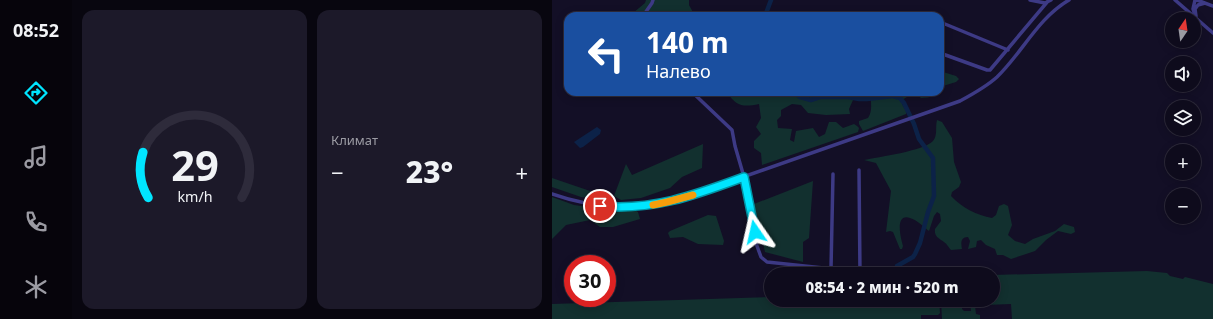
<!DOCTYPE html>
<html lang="ru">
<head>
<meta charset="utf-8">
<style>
	:root { --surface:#0e0b1c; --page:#1c1929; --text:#f1f3f6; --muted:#9b9ba3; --line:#2e2b3b; --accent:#00e5ff }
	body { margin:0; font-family:"Noto Sans",sans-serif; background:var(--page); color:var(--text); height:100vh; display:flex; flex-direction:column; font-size:15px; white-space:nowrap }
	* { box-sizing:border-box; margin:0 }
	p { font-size:13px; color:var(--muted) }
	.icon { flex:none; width:22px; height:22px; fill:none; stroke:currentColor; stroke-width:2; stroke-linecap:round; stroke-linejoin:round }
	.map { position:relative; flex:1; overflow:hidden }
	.side { display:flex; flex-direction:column; gap:10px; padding:10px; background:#08060f; width:480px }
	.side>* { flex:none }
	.banner { position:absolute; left:12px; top:12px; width:380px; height:84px; border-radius:12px; box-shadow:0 2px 10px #0003,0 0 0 1px var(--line); background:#1a4fa0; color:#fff; overflow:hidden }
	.needle { width:26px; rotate:13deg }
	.controls { position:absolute; left:613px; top:12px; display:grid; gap:8px }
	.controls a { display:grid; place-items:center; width:36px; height:36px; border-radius:50%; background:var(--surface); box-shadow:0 2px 10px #0003,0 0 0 1px var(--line); font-size:20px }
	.speed { position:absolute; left:12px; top:255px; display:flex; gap:8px; font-size:20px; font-weight:700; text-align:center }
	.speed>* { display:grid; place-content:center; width:52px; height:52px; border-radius:50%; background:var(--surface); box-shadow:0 2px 10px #0003,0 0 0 1px var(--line); line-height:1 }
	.speed .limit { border:6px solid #d22; background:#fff; color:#111 }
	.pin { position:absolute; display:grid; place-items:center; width:34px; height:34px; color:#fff; margin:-17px; border:2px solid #fff; border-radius:50%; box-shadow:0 1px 4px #0007 }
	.me { position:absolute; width:44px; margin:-22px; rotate:349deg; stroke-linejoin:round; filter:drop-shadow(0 0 3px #0008) }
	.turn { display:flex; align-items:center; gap:14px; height:84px; padding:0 16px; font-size:18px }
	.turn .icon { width:52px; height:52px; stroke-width:2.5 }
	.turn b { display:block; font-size:28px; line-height:34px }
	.big { font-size:30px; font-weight:800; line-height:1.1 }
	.side .tile { flex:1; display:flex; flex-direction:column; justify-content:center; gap:6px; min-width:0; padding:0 14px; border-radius:12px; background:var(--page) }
	.side .dial { align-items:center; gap:0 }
	.dial svg { height:104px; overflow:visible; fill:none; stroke:var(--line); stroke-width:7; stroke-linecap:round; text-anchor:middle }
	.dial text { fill:var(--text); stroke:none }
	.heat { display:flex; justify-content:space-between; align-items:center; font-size:22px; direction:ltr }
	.side .tiles { flex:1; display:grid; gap:10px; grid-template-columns:repeat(2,1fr) }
	.trip { position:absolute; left:212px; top:267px; width:236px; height:40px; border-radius:20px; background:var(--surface); box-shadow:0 2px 10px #0003,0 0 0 1px var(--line); font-weight:800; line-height:40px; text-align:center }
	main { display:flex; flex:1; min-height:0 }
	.dock { display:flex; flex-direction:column; width:72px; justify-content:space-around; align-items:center; background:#06040b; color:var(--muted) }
	.dock .icon { width:28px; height:28px }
	.dock .current { color:var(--accent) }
	.dock b { font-size:18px; color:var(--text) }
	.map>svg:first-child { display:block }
	.green { fill:#12302f }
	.water { fill:#0c2248 }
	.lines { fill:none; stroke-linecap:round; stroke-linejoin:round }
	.river { stroke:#0c2248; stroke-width:4.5 }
	.minor { stroke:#3d3a85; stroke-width:3.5 }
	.route-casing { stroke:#0095a6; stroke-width:10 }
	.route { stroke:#00e5ff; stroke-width:7 }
	.slow { stroke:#f59e0b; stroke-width:7 }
</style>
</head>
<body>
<main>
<nav class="dock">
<b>08:52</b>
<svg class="icon current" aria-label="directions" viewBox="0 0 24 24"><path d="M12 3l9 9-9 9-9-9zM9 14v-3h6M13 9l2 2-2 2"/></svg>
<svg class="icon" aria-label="music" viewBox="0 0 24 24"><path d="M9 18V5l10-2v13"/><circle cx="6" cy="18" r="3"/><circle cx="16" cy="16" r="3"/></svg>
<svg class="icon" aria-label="phone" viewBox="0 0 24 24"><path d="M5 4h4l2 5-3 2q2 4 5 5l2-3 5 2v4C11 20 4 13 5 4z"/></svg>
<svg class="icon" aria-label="climate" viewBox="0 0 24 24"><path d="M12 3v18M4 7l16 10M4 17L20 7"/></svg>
</nav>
<section class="side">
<div class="tiles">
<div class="tile dial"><svg viewBox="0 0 100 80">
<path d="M14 69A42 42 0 1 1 86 69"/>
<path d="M14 69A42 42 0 0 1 10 34" stroke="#00e5ff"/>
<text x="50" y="56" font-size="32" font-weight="700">29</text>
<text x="50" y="72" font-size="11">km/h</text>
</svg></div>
<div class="tile"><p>Климат</p>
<div class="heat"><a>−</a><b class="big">23°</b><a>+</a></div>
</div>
</div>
</section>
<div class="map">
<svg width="661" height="319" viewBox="0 0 661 319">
	<rect width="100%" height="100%" fill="#130f26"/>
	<path class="green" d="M94 0H137V5L143 16H83L81 13 93 3Z
		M388 71 404 76 407 79 404 82 391 86C388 95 378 98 369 98L363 92 350 100V104L354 111V114L311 131 307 124V121L316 118C322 108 317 102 320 92H388Z
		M175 92H238L242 96 257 98 261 92H280L284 95 297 94 301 100 297 109 298 114 274 115 256 113 249 105 240 104 229 110V116L225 120 226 128 240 129 238 140 242 142 244 131 261 128 267 137 273 134 277 122H284L291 128 302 124 305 126 307 128 306 132 210 165 209 153 202 148V141L209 134 204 127 209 118 207 104C192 107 184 107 175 92Z
		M385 120 390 122 400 138 402 162 409 182 407 187 400 192 399 196C410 208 425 215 440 218L444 215 447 206 452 204 456 206 460 225 456 235 463 241 473 244 481 239 503 231 512 224 522 227 523 232 519 234 506 231 494 240 483 251 459 259 451 255H445L443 249 434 245 429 240 425 241 424 247 416 249 418 241 416 237C408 237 409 244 410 249L399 250C397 248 395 244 392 242 387 238 382 237 383 229L389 221 388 214 385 212 382 216 377 231C372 227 365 220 358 218 342 213 349 239 351 246L350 249H348L341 232 338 231 334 232 339 191 324 163 312 160C326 157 372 151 381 141 386 135 383 128 385 120Z
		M151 144 150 168 130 177 118 188 89 198 69 200 62 196 74 164 80 175Z
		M0 178 44 193 56 191 60 196 59 201 29 197 0 187Z
		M261 181 257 238 251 242V262L213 252 202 204Z
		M0 197 22 205 64 211 83 210 86 212 88 219 61 227H48L38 220 14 225 0 239Z
		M156 215 164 216 172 241 171 245 146 244 131 237 118 238 116 233 118 231Z
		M595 271 615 273 618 276 631 279 633 277 661 284V319H460L459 304 433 305 430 303V300H441V275Z
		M219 297V300H387L388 313 386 315H369V319H0V304Z
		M389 300H416V304L411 305V307H410V309L412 311H419L418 301H427V305L423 306 424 314 428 315V319H390Z"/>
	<path class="water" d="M45 127 49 130 48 134 31 147 28 148 22 142Z"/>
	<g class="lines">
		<path class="river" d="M213 16 219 0
			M237 92 243 93 248 97 259 100 268 97H296L307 99H315L341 96 348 98 352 103 362 124 367 139 381 158 382 196 376 212 368 243 363 254 361 257 345 266 343 274"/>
		<path class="minor" d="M478 0 493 3 499 0
			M623 0 661 33
			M645 0 661 6
			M642 12 641 9 643 0
			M91 16 100 3 101 0
			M644 16 643 9 646 5 653 3
			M388 29 390 25 393 24 456 50
			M388 53 435 70H438L496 1
			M140 92 180 130 183 146 192 177 205 246 209 257 215 262 281 269 294 274
			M307 170 308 274
			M0 194C45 210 85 210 131 198L408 101C421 94 434 87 445 77 470 53 486 18 517 0
			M279 269 281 174"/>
	</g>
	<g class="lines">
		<defs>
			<path id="route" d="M48 206C101 211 143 195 192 177L203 232"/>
		</defs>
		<use href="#route" class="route-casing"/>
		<use href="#route" class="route"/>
		<path class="slow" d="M101 205 115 202 141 195"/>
	</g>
</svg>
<div class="controls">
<a><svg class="needle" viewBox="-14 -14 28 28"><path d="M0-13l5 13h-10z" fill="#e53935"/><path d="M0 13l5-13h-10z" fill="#9b9ba3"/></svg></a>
<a><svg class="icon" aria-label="sound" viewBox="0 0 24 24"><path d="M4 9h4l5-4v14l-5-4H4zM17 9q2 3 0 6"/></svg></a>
<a><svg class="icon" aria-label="layers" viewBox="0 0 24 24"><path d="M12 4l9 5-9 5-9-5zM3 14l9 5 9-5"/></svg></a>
<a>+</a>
<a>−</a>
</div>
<div class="speed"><div class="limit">30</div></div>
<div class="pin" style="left:48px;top:206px;background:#d93025"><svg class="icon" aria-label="arrive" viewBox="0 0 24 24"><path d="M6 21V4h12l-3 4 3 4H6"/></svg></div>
<svg class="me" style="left:203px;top:232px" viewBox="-20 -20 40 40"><path d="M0-17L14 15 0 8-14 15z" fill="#00e5ff" stroke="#fff" stroke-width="4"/></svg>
<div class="trip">08:54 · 2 мин · 520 m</div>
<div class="banner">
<div class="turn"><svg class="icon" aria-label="left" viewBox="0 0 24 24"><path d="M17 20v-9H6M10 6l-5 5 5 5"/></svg><div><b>140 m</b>Налево</div></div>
</div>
</div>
</main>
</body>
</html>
